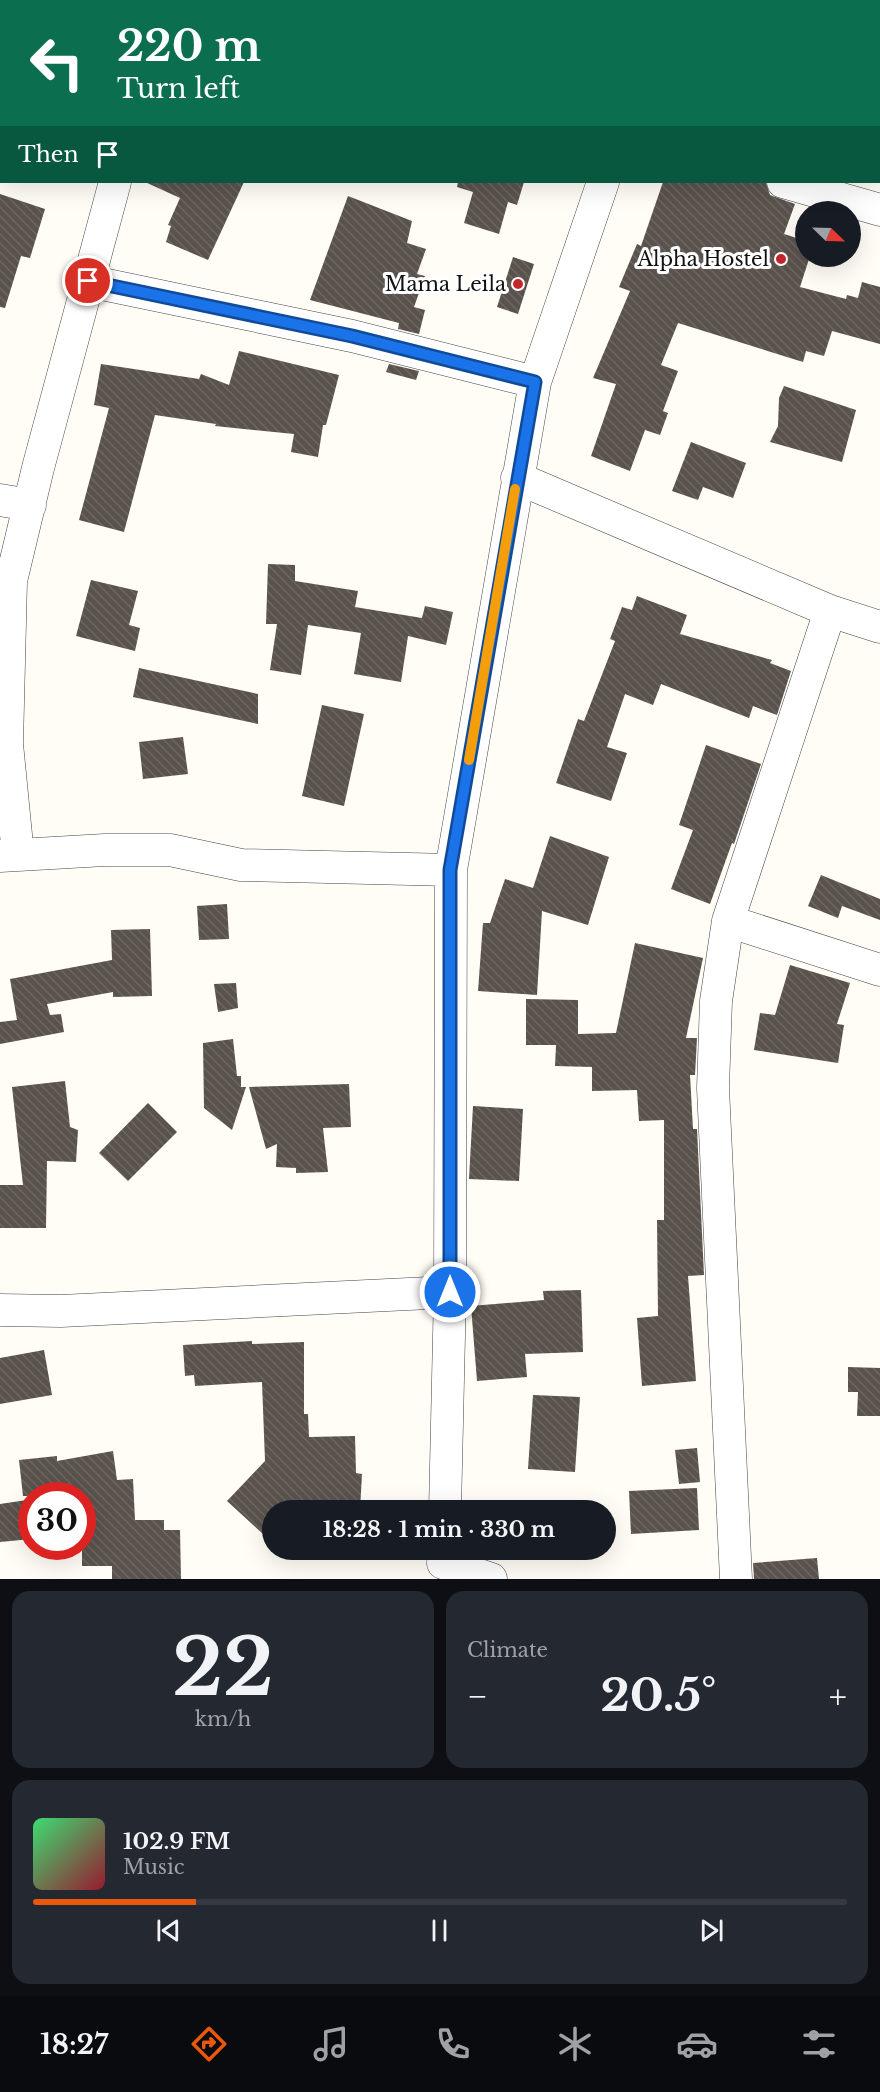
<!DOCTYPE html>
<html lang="en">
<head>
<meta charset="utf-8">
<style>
	:root { --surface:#171b24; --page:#242831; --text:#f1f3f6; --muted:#9ea1a6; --line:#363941; --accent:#ea580c }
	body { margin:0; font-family:"Libre Baskerville",serif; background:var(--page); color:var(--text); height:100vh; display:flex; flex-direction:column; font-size:22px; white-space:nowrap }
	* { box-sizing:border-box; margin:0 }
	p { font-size:20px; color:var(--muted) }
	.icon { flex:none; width:33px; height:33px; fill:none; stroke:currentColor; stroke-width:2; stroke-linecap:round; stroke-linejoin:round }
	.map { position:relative; height:1579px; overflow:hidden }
	.drawer { display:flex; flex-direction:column; gap:12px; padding:12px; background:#0d0f14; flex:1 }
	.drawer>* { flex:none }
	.guide { position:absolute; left:0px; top:0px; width:880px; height:183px; box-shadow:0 6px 24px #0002; background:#0b6e4f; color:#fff; overflow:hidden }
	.needle { width:39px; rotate:113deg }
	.buttons { position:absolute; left:795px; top:201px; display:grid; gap:12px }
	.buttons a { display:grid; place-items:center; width:66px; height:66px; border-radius:50%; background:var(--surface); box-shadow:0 6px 24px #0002; font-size:30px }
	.speed { position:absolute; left:18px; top:1482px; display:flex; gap:12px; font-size:30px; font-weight:700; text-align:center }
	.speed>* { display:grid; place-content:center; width:78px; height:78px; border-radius:50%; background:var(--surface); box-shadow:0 6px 24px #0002; line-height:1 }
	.speed .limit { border:9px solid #d22; background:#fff; color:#111 }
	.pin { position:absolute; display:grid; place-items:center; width:51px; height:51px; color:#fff; margin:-26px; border:3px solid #fff; border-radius:50%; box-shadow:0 2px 6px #0007 }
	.me { position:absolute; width:66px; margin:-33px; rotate:0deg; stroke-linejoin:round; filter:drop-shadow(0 0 4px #0008) }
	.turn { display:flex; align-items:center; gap:21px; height:126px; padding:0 18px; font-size:27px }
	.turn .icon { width:78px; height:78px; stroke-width:2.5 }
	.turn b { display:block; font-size:42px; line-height:51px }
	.then { display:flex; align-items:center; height:57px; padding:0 18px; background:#0003; gap:12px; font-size:22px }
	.big { font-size:45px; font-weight:700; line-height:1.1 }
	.drawer .tile { flex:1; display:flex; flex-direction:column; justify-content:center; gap:9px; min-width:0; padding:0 21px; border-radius:18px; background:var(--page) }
	.drawer .dial { align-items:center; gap:0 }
	.dial b { font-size:78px; line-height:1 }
	.song { display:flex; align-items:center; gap:18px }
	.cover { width:72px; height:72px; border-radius:9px; background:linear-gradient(135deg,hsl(140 70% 55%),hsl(350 70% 35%)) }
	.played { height:6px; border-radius:3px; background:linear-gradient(90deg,var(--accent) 20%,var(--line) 20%) }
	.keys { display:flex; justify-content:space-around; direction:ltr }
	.heat { display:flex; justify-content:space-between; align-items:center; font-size:33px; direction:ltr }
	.drawer .tiles { flex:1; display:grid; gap:12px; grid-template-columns:1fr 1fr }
	.tile:last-child { grid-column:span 2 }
	.trip { position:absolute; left:262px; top:1500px; width:354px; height:60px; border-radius:30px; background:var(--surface); box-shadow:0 6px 24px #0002; font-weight:700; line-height:60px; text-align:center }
	.dock { display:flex; height:96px; justify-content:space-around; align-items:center; background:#090b0e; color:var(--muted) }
	.dock .icon { width:42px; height:42px }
	.dock .current { color:var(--accent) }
	.dock b { font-size:27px; color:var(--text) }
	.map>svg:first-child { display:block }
	.building { fill:url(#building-back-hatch) }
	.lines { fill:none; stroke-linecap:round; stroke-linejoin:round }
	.minor-casing { stroke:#444; stroke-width:33 }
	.path { stroke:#333; stroke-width:4; stroke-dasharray:6 3; stroke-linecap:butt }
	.minor { stroke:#fff; stroke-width:32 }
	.route-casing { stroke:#114b97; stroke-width:15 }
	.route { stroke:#1a73e8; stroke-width:10 }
	.slow { stroke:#f59e0b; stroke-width:10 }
	.poi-dot { fill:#c4262e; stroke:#fff; stroke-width:2 }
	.labels { text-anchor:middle; stroke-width:6; stroke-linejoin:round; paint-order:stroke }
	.poi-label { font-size:20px; fill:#111; stroke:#fff; text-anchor:end }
</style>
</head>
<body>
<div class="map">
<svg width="880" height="1579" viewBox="0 0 880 1579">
	<defs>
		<pattern id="building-back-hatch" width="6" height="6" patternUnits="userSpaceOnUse" patternTransform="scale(1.5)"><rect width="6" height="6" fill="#5a524d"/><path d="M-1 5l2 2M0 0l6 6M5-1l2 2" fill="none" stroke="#6d6662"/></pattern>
	</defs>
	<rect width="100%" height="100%" fill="#fffdf5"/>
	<path class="building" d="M145 182H244L208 260 166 242 171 226 168 225 180 198Z
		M458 182H524L517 205 508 202 499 234 464 223 473 192 457 187Z
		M663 182H760L766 183 770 195 795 204 784 234 806 241V256H810L800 287 846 299 847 295 858 298 862 282 880 287V344L832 331 824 356 806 351 803 362 678 323 661 365 678 371 663 411 668 413 660 435 645 430 630 471 591 456 616 384 593 378 630 291 619 287 637 244 641 246Z
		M0 194 45 209 30 258 21 256 5 308 0 307Z
		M348 196 412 221 407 243 426 249 417 274 425 276 414 307 425 310 419 334 398 329 399 323 310 300Z
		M513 257 534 264 518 314 497 307Z
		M239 351 339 375 326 425H323L318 457 291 452 294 434 215 426 216 424 155 415 124 532 79 520 109 408 94 405 101 364 199 379 201 374 229 385Z
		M389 364 419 371 416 380 386 372Z
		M784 386 856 410 842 462 770 442 778 426 779 398Z
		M691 442 746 463 733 498 703 487 698 500 672 491Z
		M268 564 295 565V581L358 591 355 607 422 618 425 606 453 612 446 645 408 636 401 682 354 674 361 633 308 625 301 675 270 670 277 624H266Z
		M91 580 138 591 129 625 140 628 135 651 76 636Z
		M637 596 687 615 680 634 772 660 770 663 791 671 777 715 753 706 749 718 661 684 653 705 625 694 607 747 627 753 611 801 556 783 578 719 584 721 615 641 610 639 622 607 632 610Z
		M139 668 258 694V724L133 697Z
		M322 705 364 714 344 806 302 796Z
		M183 737 188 774 143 779 139 742Z
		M706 745 761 764 734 844 732 843 710 904 671 889 693 830 679 825Z
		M550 836 609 857 588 925 542 911 537 995 478 991 483 923H490L505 879 533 888Z
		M821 875 880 899V920L842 906 838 918 808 906Z
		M227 904 229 939 199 940 197 906Z
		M150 929 152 996 113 997V992L47 1004 50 1015 61 1014 64 1032 0 1044V1022L17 1020 10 979 112 960 111 930Z
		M635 943 703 958 686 1038H697L695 1075H690L693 1129H697L704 1275 688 1276 696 1381 642 1386 637 1318 658 1316 657 1220H664V1120L639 1121 637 1090 592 1091V1067L555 1066 556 1045H526V999L578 1000V1034L616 1033Z
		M790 965 850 983 837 1024 844 1025 838 1063 754 1050 760 1013 775 1015Z
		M236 983 238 1008 218 1012 214 984Z
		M233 1039 237 1076H241V1087H246L232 1130 204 1108 203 1043Z
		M65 1081 70 1127 78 1130 76 1162 47 1161 46 1228H0V1185H23L12 1087Z
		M349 1084 351 1127 323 1128 328 1172 296 1173V1168L276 1167 277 1144 266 1149 249 1087Z
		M148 1103 177 1132 128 1181 99 1153Z
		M473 1106 523 1109 519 1181 469 1179Z
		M581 1290 583 1352 525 1354 527 1377 477 1381 471 1306 544 1300 543 1291Z
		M252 1341V1344L304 1342V1414H308L309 1437 355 1436 356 1473 362 1474 360 1510H273V1524L263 1534 227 1501 265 1461 262 1382 195 1386 194 1375 185 1376 183 1345Z
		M44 1350 52 1395 0 1404V1358Z
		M848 1367 880 1368V1416H857L858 1392H848Z
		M533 1395 580 1397 575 1472 528 1469Z
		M697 1448 700 1482 679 1484 675 1450Z
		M113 1451 117 1480 133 1479 135 1520H164V1530H180L181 1579H112V1566H82V1496H23L19 1460 57 1456V1461Z
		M697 1488 699 1530 631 1534 629 1491Z
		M27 1500 31 1539 0 1542V1504Z
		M817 1558 819 1579H754L753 1563Z"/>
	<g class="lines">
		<defs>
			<path id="minor" d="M171 2 172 0
				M664 2V0
				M0 67H2
				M783 182 880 210
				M88 281 352 336 535 382
				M517 478 830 611 880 627
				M0 500 30 505
				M18 855 7 744 11 581 38 468 115 182
				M0 856 105 850H170L241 865 451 870
				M728 921 880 970
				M0 1310 61 1311 450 1292
				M445 1510 450 1292 451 870 535 382 603 182
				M443 1563 491 1579
				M736 1579 713 1088 716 1001 728 921 830 611"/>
		</defs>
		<use href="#minor" class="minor-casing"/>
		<path class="path" d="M775 0 776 2
			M879 111 880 112"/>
		<use href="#minor" class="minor"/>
	</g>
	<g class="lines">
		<defs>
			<path id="route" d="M88 281 352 336 535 382 450 870V1292"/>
		</defs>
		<use href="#route" class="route-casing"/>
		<use href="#route" class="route"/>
		<path class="slow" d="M469 760 515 489"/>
	</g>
	<g class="poi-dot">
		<circle cx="781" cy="259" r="6"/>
		<circle cx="518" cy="284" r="6"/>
	</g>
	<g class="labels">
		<g class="poi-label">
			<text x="769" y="266">Alpha Hostel</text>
			<text x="506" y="291">Mama Leila</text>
		</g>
	</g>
</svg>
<div class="buttons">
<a><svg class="needle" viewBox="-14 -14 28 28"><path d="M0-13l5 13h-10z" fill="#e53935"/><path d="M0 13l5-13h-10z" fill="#9ea1a6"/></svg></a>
</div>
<div class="speed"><div class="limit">30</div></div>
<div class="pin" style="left:88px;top:281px;background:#d93025"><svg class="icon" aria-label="arrive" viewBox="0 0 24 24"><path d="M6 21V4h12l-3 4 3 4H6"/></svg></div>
<svg class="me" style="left:450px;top:1292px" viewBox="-20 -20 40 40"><circle r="17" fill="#1a73e8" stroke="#fff" stroke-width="3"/><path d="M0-11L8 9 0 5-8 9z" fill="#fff"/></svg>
<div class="trip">18:28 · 1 min · 330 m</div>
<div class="guide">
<div class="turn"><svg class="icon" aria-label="left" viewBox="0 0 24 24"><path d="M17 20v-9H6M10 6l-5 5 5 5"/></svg><div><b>220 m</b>Turn left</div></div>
<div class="then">Then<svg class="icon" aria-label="arrive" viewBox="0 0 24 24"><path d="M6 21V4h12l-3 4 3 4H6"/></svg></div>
</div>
</div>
<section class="drawer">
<div class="tiles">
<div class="tile dial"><b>22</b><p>km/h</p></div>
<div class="tile"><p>Climate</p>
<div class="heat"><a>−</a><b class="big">20.5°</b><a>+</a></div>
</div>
<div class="tile">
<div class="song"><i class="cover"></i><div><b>102.9 FM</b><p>Music</p></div></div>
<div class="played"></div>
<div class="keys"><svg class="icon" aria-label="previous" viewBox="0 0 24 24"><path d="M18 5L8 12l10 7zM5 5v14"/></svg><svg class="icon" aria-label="pause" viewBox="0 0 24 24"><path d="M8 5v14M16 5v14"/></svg><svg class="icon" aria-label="next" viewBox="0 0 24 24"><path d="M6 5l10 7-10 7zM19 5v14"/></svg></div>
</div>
</div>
</section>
<nav class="dock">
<b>18:27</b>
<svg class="icon current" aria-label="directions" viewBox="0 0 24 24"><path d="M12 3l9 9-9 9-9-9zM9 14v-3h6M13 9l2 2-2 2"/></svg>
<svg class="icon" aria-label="music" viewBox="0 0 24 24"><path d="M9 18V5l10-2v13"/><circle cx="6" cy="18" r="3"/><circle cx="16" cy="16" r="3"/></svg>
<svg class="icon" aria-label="phone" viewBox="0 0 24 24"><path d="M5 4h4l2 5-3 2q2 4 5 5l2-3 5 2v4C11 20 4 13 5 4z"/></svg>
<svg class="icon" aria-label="climate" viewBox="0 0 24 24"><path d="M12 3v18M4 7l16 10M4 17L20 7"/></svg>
<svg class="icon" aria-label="car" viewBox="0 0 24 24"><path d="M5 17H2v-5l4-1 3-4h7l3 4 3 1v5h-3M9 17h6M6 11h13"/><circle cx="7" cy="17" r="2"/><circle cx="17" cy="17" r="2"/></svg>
<svg class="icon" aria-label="filters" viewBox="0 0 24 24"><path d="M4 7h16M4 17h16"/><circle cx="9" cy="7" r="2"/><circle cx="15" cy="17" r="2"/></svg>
</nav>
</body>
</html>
